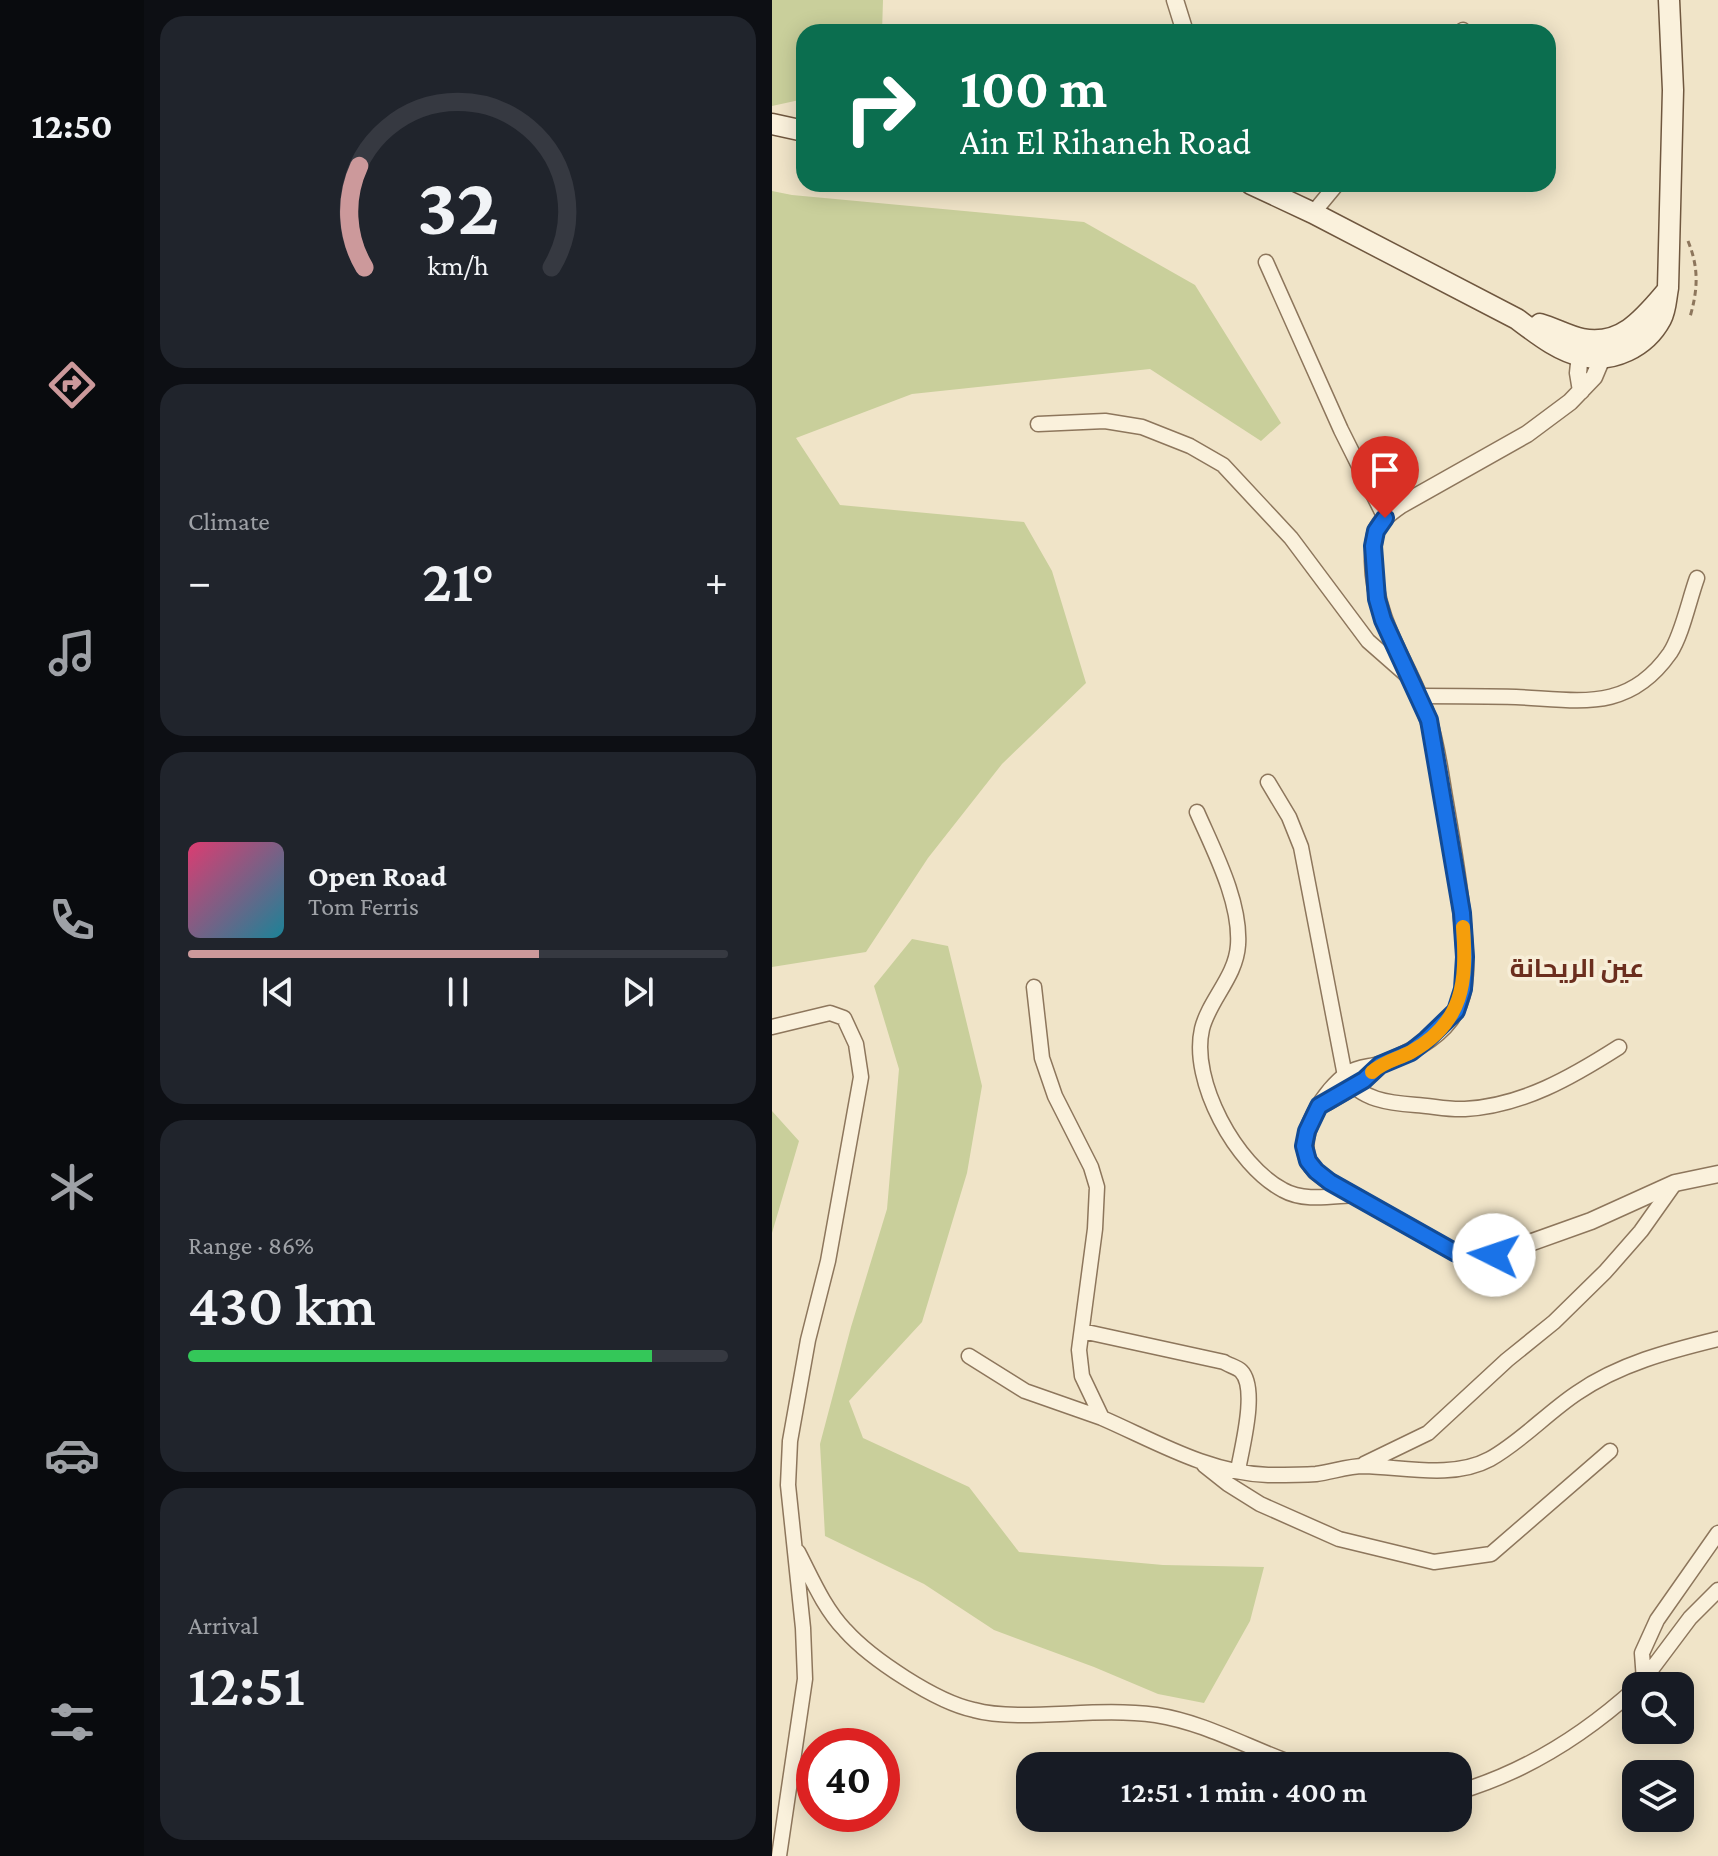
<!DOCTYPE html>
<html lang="en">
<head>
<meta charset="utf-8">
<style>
	:root { --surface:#171b24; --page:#20242c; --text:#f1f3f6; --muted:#9ea1a6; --line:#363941; --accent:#cc999b }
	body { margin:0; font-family:"Crimson Pro",Cairo,serif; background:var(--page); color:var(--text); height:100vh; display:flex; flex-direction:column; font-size:30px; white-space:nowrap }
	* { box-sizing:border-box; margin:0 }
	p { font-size:26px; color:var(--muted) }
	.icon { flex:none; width:44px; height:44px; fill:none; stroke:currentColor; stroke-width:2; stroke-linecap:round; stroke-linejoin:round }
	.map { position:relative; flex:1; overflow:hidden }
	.sheet { display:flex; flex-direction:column; gap:16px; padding:16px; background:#0d0f14; width:628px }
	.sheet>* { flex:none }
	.hud { position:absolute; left:24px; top:24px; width:760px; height:168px; border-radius:24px; box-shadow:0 4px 20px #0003; background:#0b6e4f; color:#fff; overflow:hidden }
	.buttons { position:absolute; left:850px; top:1672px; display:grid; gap:16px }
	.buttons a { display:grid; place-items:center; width:72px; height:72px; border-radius:16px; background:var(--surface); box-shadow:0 4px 20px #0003; font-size:40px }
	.speed { position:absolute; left:24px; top:1728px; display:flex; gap:16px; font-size:40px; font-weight:700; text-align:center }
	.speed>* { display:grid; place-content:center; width:104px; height:104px; border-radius:50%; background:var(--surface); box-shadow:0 4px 20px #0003; line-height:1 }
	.speed .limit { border:12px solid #d22; background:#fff; color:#111 }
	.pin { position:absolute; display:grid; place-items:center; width:68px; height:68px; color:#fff; margin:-82px -34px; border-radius:50% 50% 50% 0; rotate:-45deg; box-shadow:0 0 8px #0007 }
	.pin .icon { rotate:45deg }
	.me { position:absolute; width:88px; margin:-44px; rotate:274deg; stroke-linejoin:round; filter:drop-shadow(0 0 6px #0008) }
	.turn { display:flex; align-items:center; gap:28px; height:168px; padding:0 32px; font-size:36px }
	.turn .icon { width:104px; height:104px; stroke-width:2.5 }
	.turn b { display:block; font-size:56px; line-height:68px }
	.big { font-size:60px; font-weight:600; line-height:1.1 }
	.sheet .widget { flex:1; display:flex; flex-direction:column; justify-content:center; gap:12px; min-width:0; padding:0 28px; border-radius:24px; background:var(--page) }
	.sheet .dial { align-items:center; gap:0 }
	.dial svg { height:208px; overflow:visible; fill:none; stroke:var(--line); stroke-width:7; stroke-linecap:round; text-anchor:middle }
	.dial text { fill:var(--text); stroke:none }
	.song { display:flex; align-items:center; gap:24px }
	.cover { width:96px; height:96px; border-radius:12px; background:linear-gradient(135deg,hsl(340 70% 55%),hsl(190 70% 35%)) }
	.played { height:8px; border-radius:4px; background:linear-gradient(90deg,var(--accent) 65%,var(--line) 65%) }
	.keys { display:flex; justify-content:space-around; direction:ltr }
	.heat { display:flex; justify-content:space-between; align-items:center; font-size:44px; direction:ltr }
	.charge { height:12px; border-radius:6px; background:linear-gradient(90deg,#34c759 86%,var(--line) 0) }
	.trip { position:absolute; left:244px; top:1752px; width:456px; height:80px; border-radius:24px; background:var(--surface); box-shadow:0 4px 20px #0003; font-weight:600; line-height:80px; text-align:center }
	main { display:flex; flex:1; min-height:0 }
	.menu { display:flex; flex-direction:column; width:144px; justify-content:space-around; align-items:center; background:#090b0e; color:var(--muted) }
	.menu .icon { width:56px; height:56px }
	.menu .selected { color:var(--accent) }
	.menu b { font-size:36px; color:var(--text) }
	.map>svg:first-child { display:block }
	.green { fill:#c9cf9b }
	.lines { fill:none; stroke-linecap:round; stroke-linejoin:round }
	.minor-casing { stroke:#8d765c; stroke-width:17 }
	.tertiary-casing { stroke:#8d765c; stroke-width:19 }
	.secondary-casing { stroke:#6f573f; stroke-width:23 }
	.path { stroke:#8d765c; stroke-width:3; stroke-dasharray:6 4; stroke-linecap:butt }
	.minor { stroke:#faf1dc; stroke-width:14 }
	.tertiary { stroke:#faf1dc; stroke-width:16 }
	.secondary { stroke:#faf1dc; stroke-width:20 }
	.route-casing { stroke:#114b97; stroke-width:20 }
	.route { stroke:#1a73e8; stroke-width:14 }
	.slow { stroke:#f59e0b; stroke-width:14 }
	.labels { text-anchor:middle; stroke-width:7; stroke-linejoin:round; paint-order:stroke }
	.quarter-label { font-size:26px; font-weight:bold; fill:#6b2e1e; stroke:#f7eed8 }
</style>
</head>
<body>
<main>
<nav class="menu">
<b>12:50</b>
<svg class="icon selected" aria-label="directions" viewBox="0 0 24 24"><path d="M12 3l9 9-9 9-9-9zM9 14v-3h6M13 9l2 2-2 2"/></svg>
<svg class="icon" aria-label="music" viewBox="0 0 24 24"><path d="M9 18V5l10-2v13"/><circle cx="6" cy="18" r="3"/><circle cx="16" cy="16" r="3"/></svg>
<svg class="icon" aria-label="phone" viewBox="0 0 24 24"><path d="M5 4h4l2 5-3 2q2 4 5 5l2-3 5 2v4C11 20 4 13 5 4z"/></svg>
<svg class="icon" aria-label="climate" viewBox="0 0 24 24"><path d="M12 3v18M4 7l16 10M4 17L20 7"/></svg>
<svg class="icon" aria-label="car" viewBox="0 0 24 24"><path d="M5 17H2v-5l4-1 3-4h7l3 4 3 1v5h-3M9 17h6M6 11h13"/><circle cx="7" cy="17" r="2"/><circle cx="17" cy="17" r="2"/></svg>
<svg class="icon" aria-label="filters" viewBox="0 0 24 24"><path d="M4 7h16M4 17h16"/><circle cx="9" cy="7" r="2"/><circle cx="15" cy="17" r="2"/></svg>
</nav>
<section class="sheet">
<div class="widget dial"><svg viewBox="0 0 100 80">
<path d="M14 69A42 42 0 1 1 86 69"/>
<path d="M14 69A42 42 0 0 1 12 30" stroke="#cc999b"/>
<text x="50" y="56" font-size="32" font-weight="700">32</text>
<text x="50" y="72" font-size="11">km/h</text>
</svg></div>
<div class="widget"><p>Climate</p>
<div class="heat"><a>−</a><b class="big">21°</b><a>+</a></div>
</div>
<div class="widget">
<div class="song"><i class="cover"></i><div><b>Open Road</b><p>Tom Ferris</p></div></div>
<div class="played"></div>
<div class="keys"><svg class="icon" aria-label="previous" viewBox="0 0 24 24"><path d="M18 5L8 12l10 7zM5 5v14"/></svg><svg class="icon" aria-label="pause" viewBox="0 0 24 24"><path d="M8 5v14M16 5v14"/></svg><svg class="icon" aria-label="next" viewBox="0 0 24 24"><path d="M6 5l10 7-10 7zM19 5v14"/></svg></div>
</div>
<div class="widget"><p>Range · 86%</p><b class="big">430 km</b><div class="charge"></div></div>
<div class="widget"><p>Arrival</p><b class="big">12:51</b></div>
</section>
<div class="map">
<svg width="946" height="1856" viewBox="0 0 946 1856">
	<rect width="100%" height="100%" fill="#f0e4c8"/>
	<path class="green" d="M0 0H111L110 32H32V99L0 106Z
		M0 191 20 195 312 222 423 285 509 423 489 441 378 369 140 394 24 438 68 505 252 522 280 571 314 683 230 764 156 858 94 952 0 967Z
		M140 939 176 946 210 1086 195 1173 150 1322 77 1401 91 1438 197 1487 247 1552 391 1565 492 1567 478 1621 432 1703 386 1694 322 1667 222 1630 152 1584 53 1536 48 1444 79 1327 115 1209 127 1069 102 986Z
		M0 1111 27 1141 0 1233Z"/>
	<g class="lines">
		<defs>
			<path id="minor" d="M690 32 691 30
				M541 213 565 184
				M494 262 569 430 613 518
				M266 424 333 421 370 427 418 446 451 465 519 538 596 641 637 677
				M646 696C679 696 711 696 744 697 807 700 856 713 898 653 910 635 917 600 925 578
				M496 782 517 817 529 847 573 1076C589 1100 617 1103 644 1105 661 1106 676 1110 693 1109 750 1106 800 1077 847 1047
				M425 812C442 851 469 902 466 945 464 977 437 1000 430 1029 418 1081 464 1165 511 1190 532 1202 560 1196 583 1195
				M262 987 270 1058 283 1096 319 1167 325 1187 323 1229 307 1350 310 1376 330 1418C383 1441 436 1473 496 1475 511 1475 529 1475 544 1474 560 1472 576 1466 592 1466 632 1467 681 1479 718 1459 750 1441 775 1413 805 1393 847 1364 897 1351 946 1339
				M0 1027 58 1013 72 1018 84 1044 89 1077 56 1261 36 1340 18 1441 16 1485 31 1628 33 1679 7 1856
				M310 1331 452 1362C456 1365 465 1367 469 1371 486 1388 470 1447 466 1470
				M197 1356 253 1391 330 1418
				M592 1464 656 1433 735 1360 782 1322 833 1272 869 1231 903 1183
				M432 1465 456 1484 488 1504 567 1539 662 1562 719 1554 838 1451
				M26 1552C40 1579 52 1608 73 1630 99 1659 164 1702 202 1710 216 1714 235 1715 250 1715 295 1715 339 1709 384 1715 435 1723 480 1750 528 1766
				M872 1680 870 1653 885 1620 946 1533
				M870 1682 918 1618 946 1590
				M686 1792C754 1772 812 1735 864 1688"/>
			<path id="tertiary" d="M403 0 413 32
				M809 345 806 373 809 391
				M830 348V358L822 377 798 402 755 434 629 505C619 512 609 519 604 531 601 540 601 551 601 561 602 623 637 663 656 719 665 746 668 775 673 803 680 844 688 886 691 928 693 954 697 988 683 1012 669 1037 636 1054 610 1064 599 1068 587 1067 576 1074 554 1089 523 1135 537 1162 541 1171 550 1176 558 1182L684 1253 697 1256 735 1251 819 1221 903 1183 946 1174
				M555 1102 592 1080 608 1065"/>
			<path id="secondary" d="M0 124 32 131
				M479 184 541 213 745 319C764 333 786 351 810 356 841 363 874 347 889 319 894 310 894 298 896 288L901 90 897 0
				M768 324C782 328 796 336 810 339 849 347 872 318 894 292"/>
		</defs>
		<use href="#minor" class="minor-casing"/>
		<use href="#tertiary" class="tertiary-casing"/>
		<use href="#secondary" class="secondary-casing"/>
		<path class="path" d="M916 241C927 268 926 289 918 317"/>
		<use href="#minor" class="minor"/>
		<use href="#tertiary" class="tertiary"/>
		<use href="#secondary" class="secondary"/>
	</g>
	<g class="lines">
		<defs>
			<path id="route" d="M613 518 604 531 601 546 605 599 611 620 657 720 690 913 693 957 691 989 684 1011 654 1040 639 1052 608 1065 592 1080 547 1106 535 1131 532 1146 536 1161 544 1171 558 1182 684 1253 697 1256 722 1255"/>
		</defs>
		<use href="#route" class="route-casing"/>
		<use href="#route" class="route"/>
		<path class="slow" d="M600 1072C612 1061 626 1059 639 1052 692 1022 695 982 691 927"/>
	</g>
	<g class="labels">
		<g class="quarter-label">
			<text x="805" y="977">عين الريحانة</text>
		</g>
	</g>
</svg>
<div class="buttons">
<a><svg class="icon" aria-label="search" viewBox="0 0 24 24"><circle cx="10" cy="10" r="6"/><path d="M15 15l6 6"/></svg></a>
<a><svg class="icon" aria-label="layers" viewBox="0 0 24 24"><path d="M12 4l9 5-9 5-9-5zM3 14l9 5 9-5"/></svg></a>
</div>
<div class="speed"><div class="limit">40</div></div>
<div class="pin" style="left:613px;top:518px;background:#d93025"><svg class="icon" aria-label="arrive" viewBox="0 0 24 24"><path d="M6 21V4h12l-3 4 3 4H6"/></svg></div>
<svg class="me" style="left:722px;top:1255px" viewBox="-20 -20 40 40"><circle r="19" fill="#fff"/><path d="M0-13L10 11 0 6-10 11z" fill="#1a73e8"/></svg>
<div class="trip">12:51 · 1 min · 400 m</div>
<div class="hud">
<div class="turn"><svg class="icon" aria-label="right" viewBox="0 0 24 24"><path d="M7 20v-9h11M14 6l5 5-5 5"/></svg><div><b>100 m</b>Ain El Rihaneh Road</div></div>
</div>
</div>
</main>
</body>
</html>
